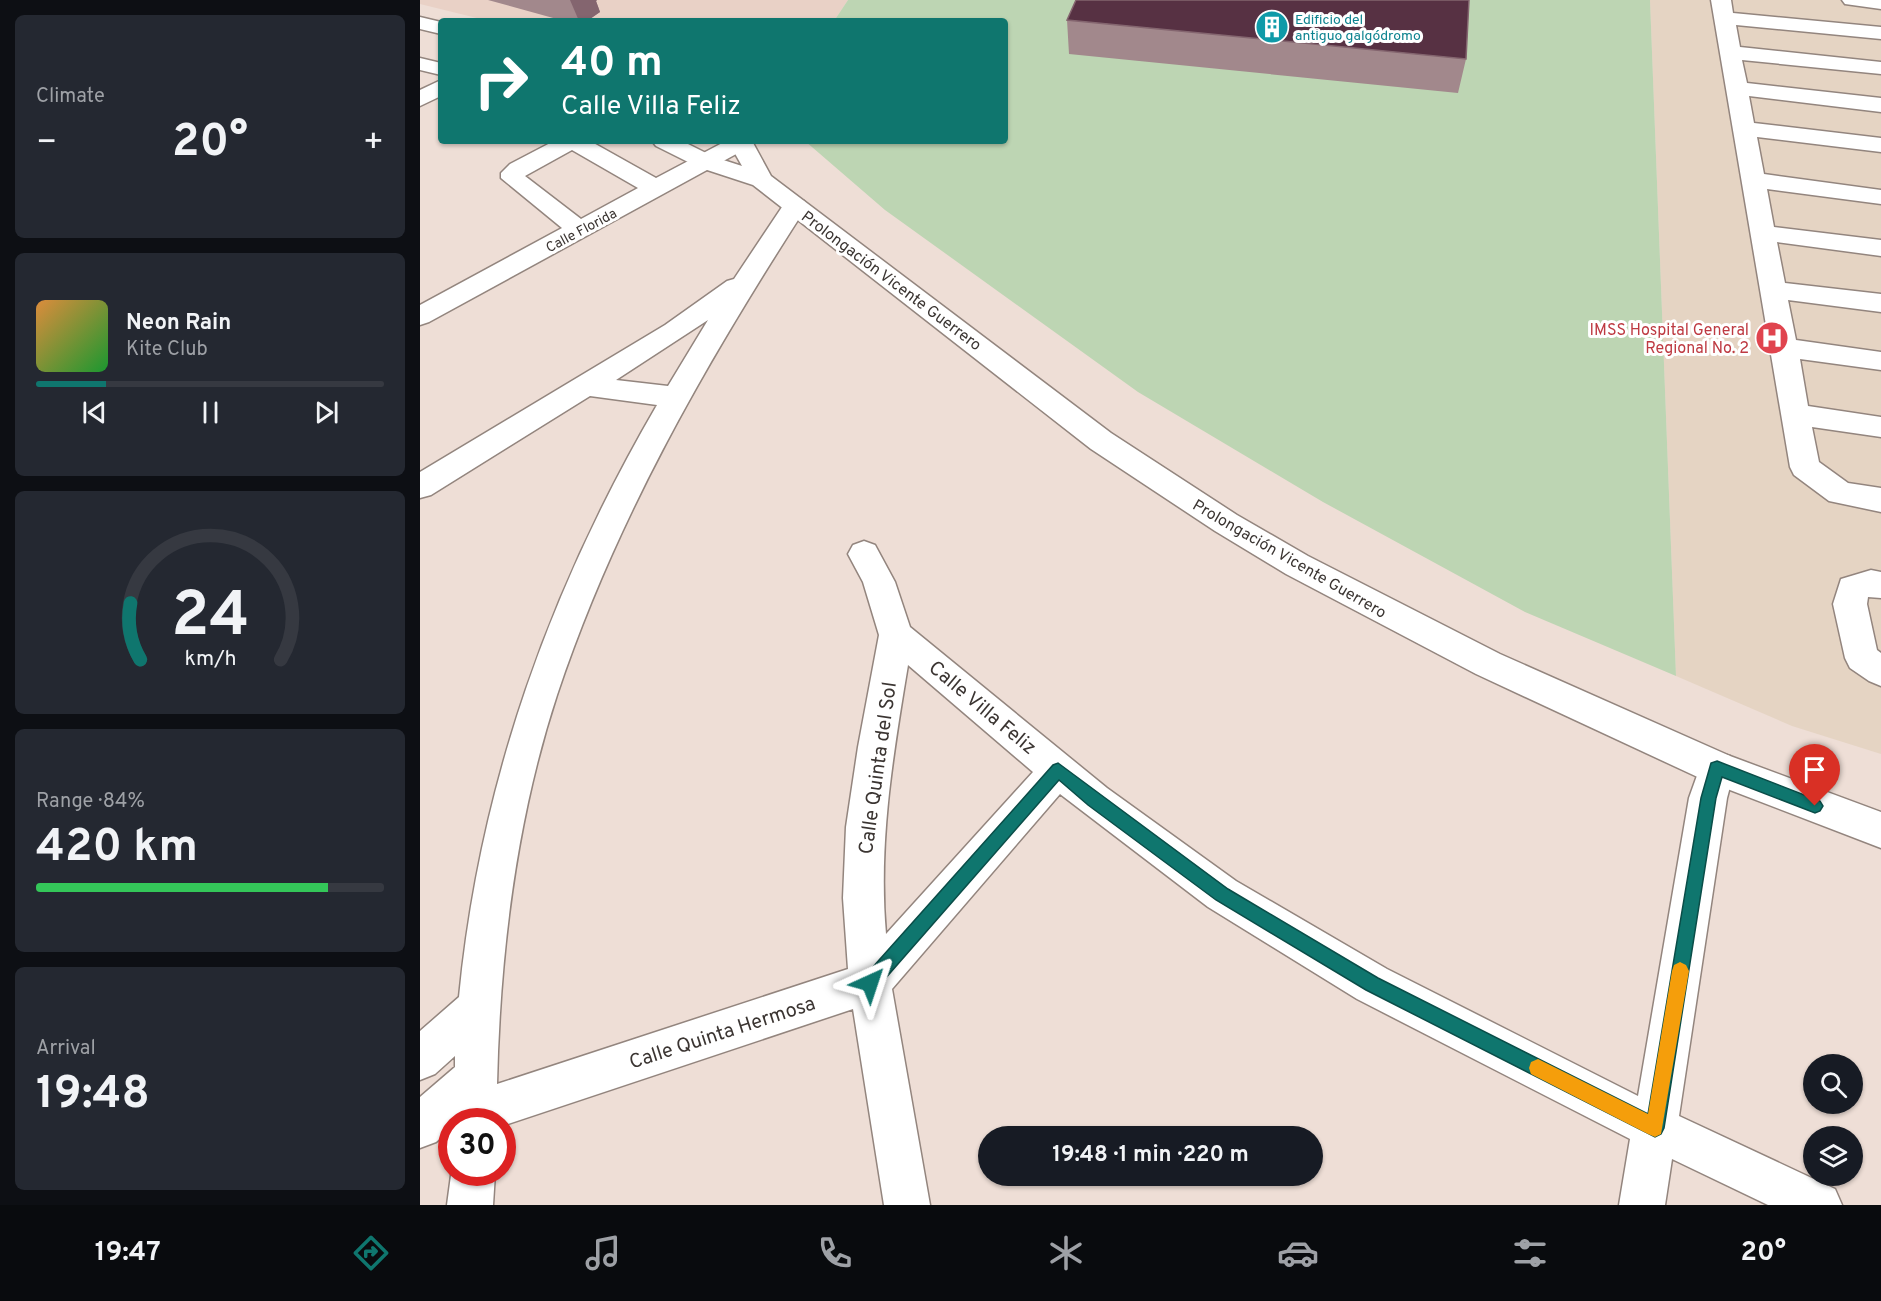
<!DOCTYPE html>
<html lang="en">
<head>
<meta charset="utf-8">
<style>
	:root { --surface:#171b24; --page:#242831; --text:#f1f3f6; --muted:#9ea1a6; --line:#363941; --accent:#0f766e }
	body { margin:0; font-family:Overpass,sans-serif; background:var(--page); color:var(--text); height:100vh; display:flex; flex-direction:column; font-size:22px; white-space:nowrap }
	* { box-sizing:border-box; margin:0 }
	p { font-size:20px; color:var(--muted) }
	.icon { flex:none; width:33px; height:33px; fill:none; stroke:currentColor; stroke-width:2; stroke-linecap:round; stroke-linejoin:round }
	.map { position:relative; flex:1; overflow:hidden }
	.panel { display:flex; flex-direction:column; gap:15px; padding:15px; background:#0d0f14; width:420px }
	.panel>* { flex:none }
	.guide { position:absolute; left:18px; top:18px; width:570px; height:126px; border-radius:6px; box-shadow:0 2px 4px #0004; background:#0f766e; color:#fff; overflow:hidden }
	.tools { position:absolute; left:1383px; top:1054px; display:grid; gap:12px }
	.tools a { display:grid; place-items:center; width:60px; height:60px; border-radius:50%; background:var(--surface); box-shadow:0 2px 4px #0004; font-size:30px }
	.speed { position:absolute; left:18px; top:1108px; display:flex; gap:12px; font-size:30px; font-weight:700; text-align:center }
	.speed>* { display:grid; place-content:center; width:78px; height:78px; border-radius:50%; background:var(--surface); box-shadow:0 2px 4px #0004; line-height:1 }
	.speed .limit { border:9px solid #d22; background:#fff; color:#111 }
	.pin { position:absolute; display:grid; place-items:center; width:51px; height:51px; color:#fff; margin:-62px -26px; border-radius:50% 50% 50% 0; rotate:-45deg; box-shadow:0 0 6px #0007 }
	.pin .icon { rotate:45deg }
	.me { position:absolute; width:66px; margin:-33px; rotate:42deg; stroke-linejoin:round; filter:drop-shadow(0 0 4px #0008) }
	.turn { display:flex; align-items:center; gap:21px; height:126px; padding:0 24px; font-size:27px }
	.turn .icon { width:78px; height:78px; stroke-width:2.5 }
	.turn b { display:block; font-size:42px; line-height:51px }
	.big { font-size:45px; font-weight:700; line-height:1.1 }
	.panel .card { flex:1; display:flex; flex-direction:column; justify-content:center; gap:9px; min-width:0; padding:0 21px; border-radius:9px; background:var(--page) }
	.panel .dial { align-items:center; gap:0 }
	.dial svg { height:156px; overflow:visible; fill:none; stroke:var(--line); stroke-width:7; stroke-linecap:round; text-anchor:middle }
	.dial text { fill:var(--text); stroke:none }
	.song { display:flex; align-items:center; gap:18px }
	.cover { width:72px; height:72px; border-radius:9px; background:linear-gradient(135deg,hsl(30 70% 55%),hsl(130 70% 35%)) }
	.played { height:6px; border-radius:3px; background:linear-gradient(90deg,var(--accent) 20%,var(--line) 20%) }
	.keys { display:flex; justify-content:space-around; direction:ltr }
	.heat { display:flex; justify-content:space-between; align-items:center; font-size:33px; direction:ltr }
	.charge { height:9px; border-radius:4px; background:linear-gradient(90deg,#34c759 84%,var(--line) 0) }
	.trip { position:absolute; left:558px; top:1126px; width:345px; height:60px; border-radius:30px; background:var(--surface); box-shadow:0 2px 4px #0004; font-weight:700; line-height:60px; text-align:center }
	.menu { display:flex; height:96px; justify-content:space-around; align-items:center; background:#090b0e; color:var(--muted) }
	.menu .icon { width:42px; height:42px }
	.menu .active { color:var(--accent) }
	.menu b { font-size:27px; color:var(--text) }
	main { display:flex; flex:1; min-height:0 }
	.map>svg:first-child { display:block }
	.built { fill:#e9d1c6 }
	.medical { fill:#e5d4c3 }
	.green { fill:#bdd5b3 }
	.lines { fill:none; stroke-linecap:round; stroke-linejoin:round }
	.minor-casing { stroke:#93857e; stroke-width:3 }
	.major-casing { stroke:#93857e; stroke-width:3 }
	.minor { fill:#fff; fill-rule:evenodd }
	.major { fill:#fff; fill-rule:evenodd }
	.wall { fill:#a2888c }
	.shaded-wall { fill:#84656f }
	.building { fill:#573143; stroke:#84656f; stroke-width:1.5 }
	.route { fill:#0f766e; stroke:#0a4d48; stroke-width:1.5 }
	.slow { fill:#f59e0b }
	.labels { text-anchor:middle; stroke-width:6; stroke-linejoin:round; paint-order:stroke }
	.far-culture-label { font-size:14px; fill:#0d838f; stroke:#fff; text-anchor:start }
	.far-street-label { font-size:14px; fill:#3b3532; stroke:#fff }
	.street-label { font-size:16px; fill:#3b3532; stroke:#fff }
	.health-label { font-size:16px; fill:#be3a42; stroke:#fff; text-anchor:end }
	.near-street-label { font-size:20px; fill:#3b3532; stroke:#fff }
</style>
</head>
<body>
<main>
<section class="panel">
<div class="card"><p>Climate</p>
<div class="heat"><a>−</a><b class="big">20°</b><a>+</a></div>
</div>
<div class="card">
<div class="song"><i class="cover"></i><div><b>Neon Rain</b><p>Kite Club</p></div></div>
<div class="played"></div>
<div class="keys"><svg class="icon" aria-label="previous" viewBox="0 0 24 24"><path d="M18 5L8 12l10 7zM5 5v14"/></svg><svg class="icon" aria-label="pause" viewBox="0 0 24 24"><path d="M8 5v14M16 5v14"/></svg><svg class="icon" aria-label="next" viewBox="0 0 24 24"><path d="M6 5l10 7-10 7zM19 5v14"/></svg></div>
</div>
<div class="card dial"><svg viewBox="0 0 100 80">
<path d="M14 69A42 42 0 1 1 86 69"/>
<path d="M14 69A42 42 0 0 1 9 40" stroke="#0f766e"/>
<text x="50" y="56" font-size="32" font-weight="700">24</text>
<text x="50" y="72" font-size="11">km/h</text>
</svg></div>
<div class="card"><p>Range · 84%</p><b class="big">420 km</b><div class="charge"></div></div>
<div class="card"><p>Arrival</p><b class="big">19:48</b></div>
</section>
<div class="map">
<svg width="1461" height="1205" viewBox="0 0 1461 1205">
	<rect width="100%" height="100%" fill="#eeded6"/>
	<path class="built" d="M0 0H428L414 21H69L0 4Z"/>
	<path class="medical" d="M1230 0H1461V754L1372 726 1256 676Z"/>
	<path class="green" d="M428 0H1230L1256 676 1105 612 903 502 718 392 465 210 385 141H585V21H414Z"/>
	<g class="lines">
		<defs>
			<path id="minor" d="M1291 0H1311L1313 13 1461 27V39L1316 25 1320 47 1461 62V74L1322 60 1327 83 1461 98V112L1329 96 1334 123 1461 138V152L1337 137 1344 174 1461 190V204L1347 189 1354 227 1461 240V256L1357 242 1365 283 1461 294V312L1368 300 1376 340 1461 352V370L1380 359 1388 406 1461 417V437L1392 427 1399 462 1428 483 1461 488V512L1409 501 1374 475 1370 467Z
				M1422 0H1461V9L1425 4Z
				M21 80V96L0 106V90Z
				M134 141H170L236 178 306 141 333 142 329 147 9 322 0 325V305L142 228 81 178V173L90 164ZM152 150 218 188 161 219 105 176Z
				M375 199 384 201 387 206C287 361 196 518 137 695 96 820 80 953 77 1084L428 969 423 898 426 827 438 747 459 635 443 582 428 554 433 545 444 541 455 545 475 582 490 627 687 788 816 881 967 969 1218 1096 1269 798 1284 756 1297 752 1310 756 1315 768 1307 798 1259 1116 1415 1189 1422 1205H1348L1252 1159 1245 1205H1199L1210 1139 937 999 788 907 640 794 472 989 510 1205H464L433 1009 82 1126V1122H32V1128L16 1142 0 1148V1097L35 1067V1056L15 1074 0 1080V1031L39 997C60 783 130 589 237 405L170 396 11 495 0 498V472L245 325 307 281 314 279 366 201ZM288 320 248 386 196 380ZM488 665 613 772 466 934C458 843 473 755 488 665Z
				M1451 570 1461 572V598L1448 597 1447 604 1457 650 1461 653V686L1449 681 1430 668 1425 658 1413 604 1421 579Z
				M32 1168V1173H75L73 1205H27Z"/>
			<path id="major" d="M0 17 21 22V34L0 29Z
				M0 58 21 63V75L0 70Z
				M232 141H262L294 157 322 166 308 141H332L351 176 691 433 817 515 888 556 1080 654 1310 756 1461 812V848L1284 780 1056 674 866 574 795 531 671 449 333 185 278 167 236 146Z"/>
		</defs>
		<use href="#minor" class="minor-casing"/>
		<use href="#major" class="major-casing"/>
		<use href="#minor" class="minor"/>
		<use href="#major" class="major"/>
	</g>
	<path class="wall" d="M68 0H177L176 1 180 12 167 21H144Z
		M647 20 1046 59 1038 93 649 54Z"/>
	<path class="shaded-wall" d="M150 0H177L176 1 180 12 167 21H159Z"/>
	<path class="building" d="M656 0H1049L1046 59 647 20Z"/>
	<path class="route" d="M1297 761 1400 801 1403 806 1400 811 1395 813 1302 777 1296 798 1244 1128 1241 1134 1235 1137 946 990 796 900 668 805 639 780 456 989 450 991 444 989 441 983 444 977 633 765 638 763 808 889 958 978 1228 1114 1281 798 1291 763Z"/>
	<path class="slow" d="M1260 962 1266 965 1269 971 1241 1134 1235 1137 1228 1134 1111 1074 1109 1068 1111 1062 1118 1059 1228 1114 1252 971 1254 965Z"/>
	<defs>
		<symbol id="building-disc" viewBox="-11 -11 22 22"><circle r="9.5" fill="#0f9aa8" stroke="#fff"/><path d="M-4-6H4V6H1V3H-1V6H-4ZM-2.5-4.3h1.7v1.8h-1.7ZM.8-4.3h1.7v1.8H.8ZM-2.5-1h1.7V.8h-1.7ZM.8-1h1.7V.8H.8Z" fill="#fff"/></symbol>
		<symbol id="hospital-disc" viewBox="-11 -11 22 22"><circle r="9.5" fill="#e0444e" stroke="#fff"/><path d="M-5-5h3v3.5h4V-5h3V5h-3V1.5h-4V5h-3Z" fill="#fff"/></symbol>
	</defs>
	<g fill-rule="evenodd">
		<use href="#building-disc" x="833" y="8" width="38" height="38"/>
		<use href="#hospital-disc" x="1333" y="319" width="38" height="38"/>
	</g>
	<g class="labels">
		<g class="far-culture-label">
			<text x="875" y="24">Edificio del<tspan x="875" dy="16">antiguo galgódromo</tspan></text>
		</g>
		<g class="far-street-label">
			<text transform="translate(161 230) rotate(-28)" y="5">Calle Florida</text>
		</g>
		<g class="street-label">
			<text transform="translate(472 280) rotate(37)" y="6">Prolongación Vicente Guerrero</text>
			<text transform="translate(870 558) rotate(30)" y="6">Prolongación Vicente Guerrero</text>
		</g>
		<g class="health-label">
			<text x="1329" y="335">IMSS Hospital General<tspan x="1329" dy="18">Regional No. 2</tspan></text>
		</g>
		<g class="near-street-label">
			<text transform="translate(563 707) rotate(40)" y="7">Calle Villa Feliz</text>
			<text transform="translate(457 768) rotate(-82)" y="7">Calle Quinta del Sol</text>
			<text transform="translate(302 1032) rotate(-18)" y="7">Calle Quinta Hermosa</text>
		</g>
	</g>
</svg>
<div class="tools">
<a><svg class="icon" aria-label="search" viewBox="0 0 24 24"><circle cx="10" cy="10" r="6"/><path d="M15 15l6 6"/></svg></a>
<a><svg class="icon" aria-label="layers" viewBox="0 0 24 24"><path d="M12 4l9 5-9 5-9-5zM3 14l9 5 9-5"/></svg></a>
</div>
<div class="speed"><div class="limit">30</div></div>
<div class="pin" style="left:1395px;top:806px;background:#d93025"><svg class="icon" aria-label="arrive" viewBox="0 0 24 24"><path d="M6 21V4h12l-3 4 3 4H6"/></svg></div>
<svg class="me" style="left:450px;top:983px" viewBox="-20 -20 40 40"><path d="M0-17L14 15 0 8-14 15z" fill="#0f766e" stroke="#fff" stroke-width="4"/></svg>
<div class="trip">19:48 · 1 min · 220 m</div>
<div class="guide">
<div class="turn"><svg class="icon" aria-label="right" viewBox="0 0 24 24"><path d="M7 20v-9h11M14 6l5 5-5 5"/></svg><div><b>40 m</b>Calle Villa Feliz</div></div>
</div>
</div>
</main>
<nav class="menu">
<b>19:47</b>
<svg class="icon active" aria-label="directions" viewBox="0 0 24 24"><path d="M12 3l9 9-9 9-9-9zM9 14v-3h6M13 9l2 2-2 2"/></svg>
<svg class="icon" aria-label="music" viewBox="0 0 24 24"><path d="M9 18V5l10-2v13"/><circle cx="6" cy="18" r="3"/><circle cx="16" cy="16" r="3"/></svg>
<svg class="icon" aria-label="phone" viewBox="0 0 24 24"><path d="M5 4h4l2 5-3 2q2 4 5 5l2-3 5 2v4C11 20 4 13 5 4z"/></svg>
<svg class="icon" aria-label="climate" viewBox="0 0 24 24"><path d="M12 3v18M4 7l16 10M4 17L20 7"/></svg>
<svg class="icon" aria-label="car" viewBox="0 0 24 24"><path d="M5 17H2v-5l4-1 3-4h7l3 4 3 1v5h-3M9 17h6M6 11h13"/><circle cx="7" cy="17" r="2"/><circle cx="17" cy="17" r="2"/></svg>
<svg class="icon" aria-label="filters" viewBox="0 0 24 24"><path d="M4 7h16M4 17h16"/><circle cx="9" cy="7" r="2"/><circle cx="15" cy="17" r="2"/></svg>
<b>20°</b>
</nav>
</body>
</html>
